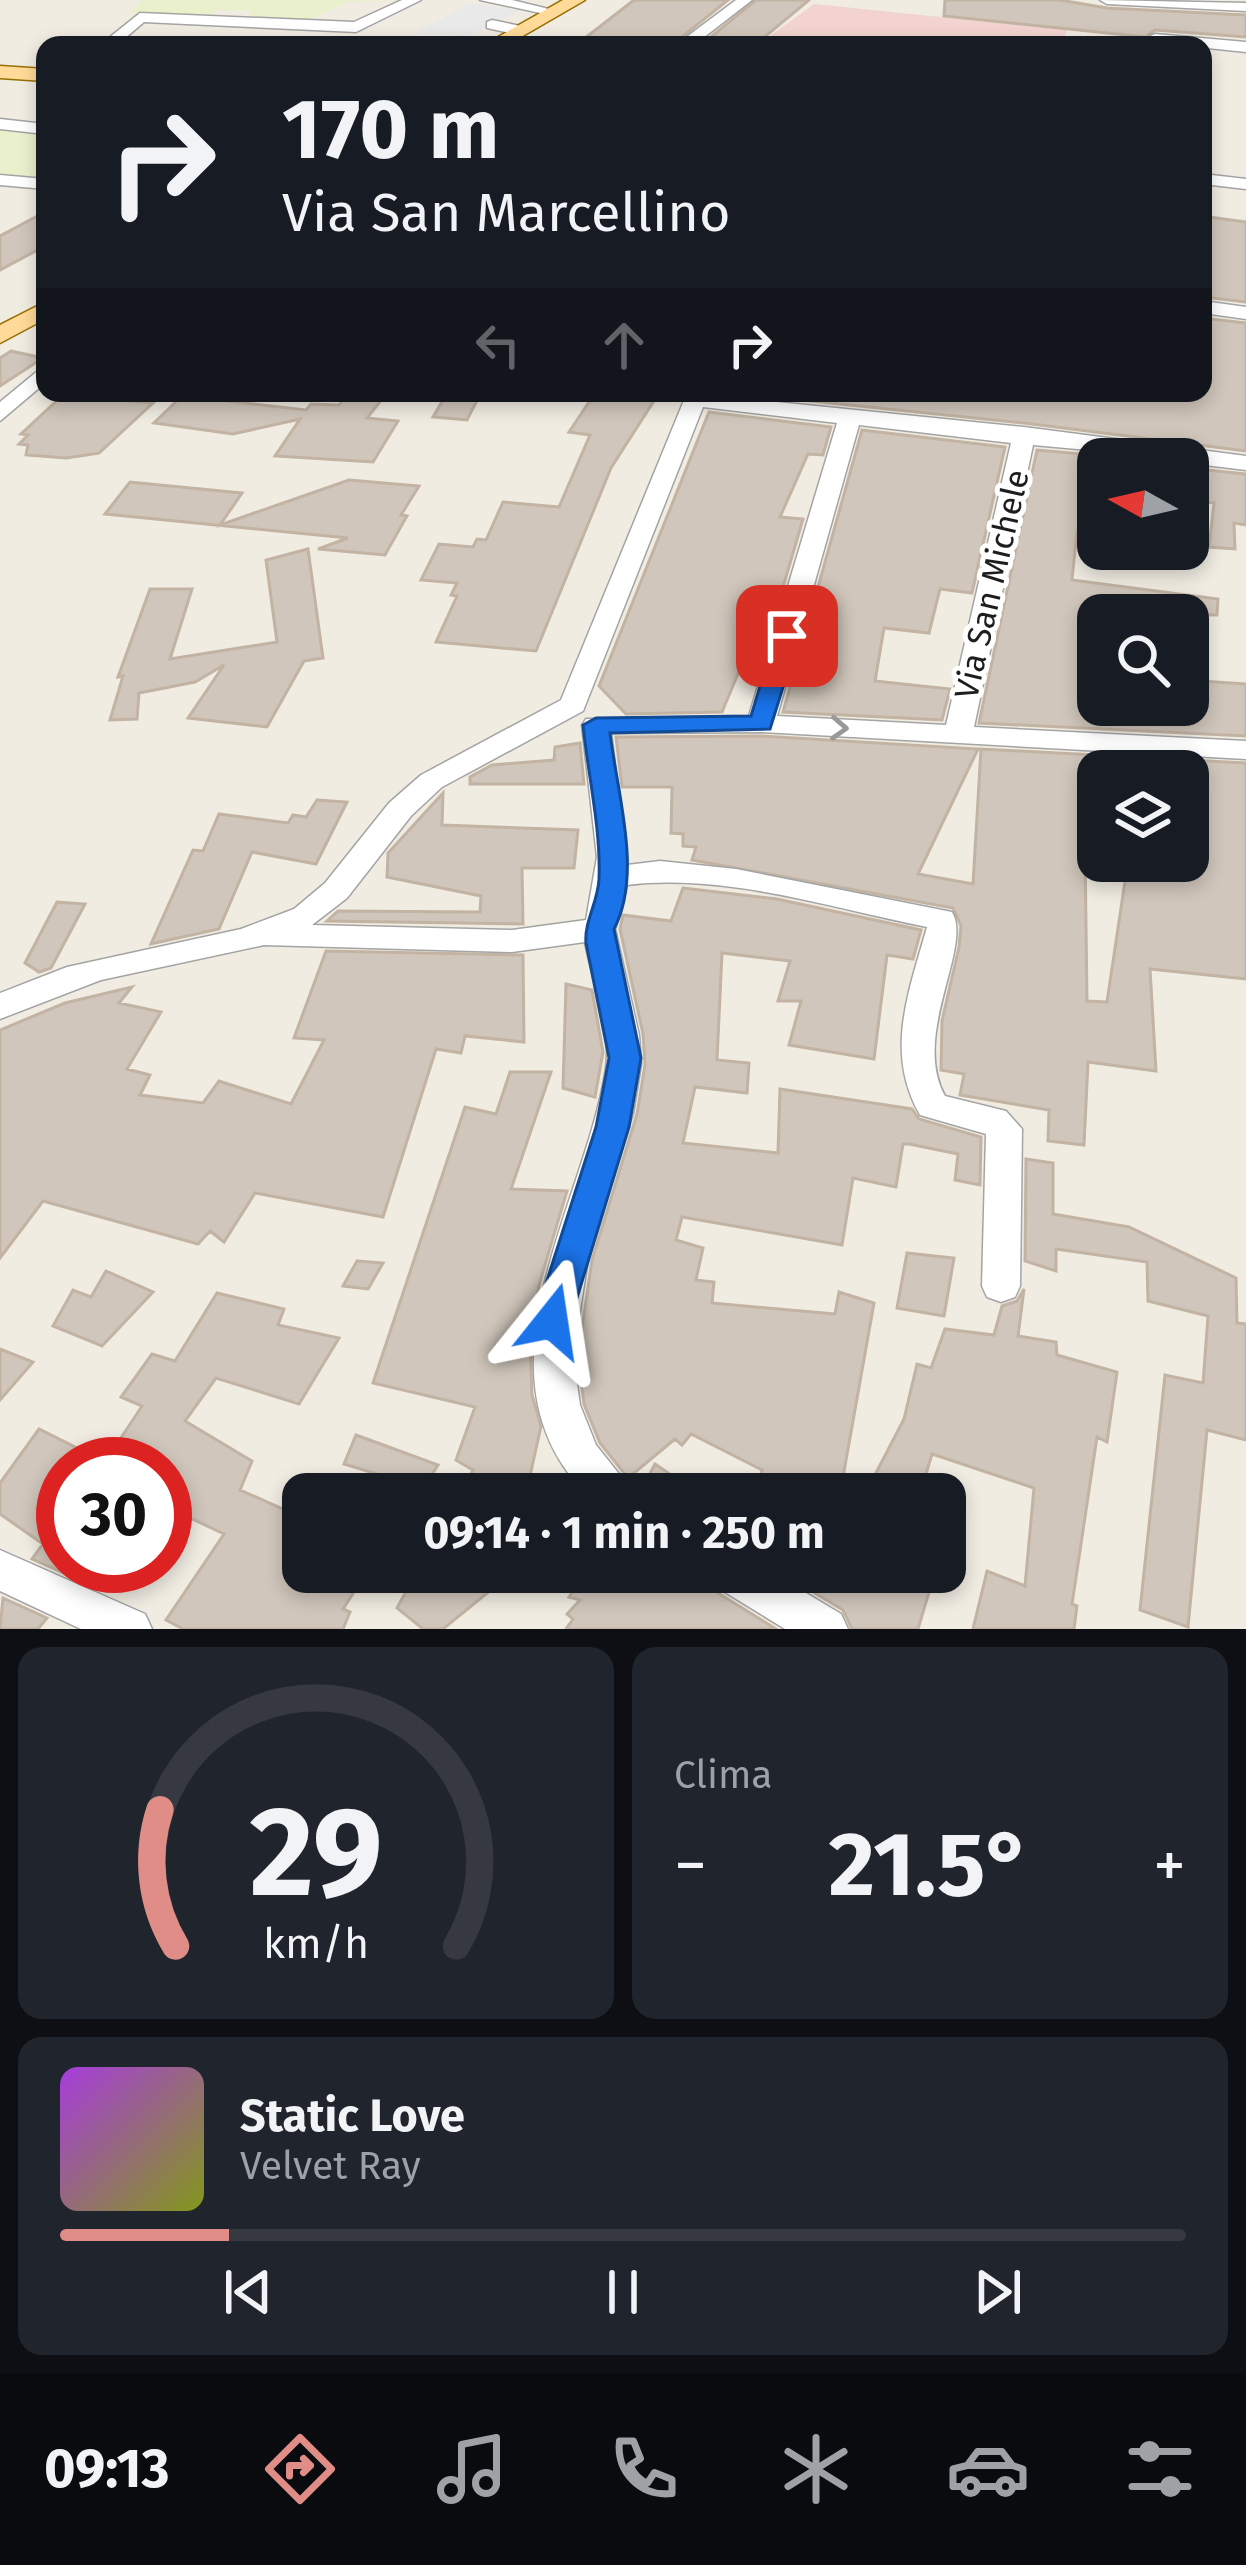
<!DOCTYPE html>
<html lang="it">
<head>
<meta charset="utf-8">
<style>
	:root { --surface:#171b24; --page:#20242c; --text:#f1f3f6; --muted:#9ea1a6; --line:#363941; --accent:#e08c87 }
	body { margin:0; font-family:"Fira Sans",sans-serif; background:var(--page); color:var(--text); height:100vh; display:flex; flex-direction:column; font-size:45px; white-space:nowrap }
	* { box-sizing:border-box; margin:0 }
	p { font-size:39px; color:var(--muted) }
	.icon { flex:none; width:66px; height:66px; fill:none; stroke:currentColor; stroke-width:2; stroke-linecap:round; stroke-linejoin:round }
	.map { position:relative; height:1629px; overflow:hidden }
	.details { display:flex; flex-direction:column; gap:18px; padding:18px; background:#0d0f14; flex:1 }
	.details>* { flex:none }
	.hud { position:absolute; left:36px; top:36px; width:1176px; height:366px; border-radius:24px; box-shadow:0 6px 18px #0003; background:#171b24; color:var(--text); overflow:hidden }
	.needle { width:78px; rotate:278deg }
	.buttons { position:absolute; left:1077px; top:438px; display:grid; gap:24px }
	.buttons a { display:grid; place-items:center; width:132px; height:132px; border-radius:24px; background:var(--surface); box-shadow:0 6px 18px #0003; font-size:60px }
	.speed { position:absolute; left:36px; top:1437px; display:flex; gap:24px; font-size:60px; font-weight:700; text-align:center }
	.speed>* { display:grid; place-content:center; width:156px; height:156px; border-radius:50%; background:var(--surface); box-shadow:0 6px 18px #0003; line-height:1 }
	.speed .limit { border:18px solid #d22; background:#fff; color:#111 }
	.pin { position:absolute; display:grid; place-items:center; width:102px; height:102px; color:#fff; margin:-51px; border-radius:24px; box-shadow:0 6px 18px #0006 }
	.me { position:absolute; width:132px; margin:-66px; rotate:15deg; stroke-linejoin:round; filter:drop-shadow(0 0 9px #0008) }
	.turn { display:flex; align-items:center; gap:42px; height:252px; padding:0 48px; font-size:54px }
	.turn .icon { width:156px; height:156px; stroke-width:2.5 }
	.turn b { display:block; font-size:84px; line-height:102px }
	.lanes { display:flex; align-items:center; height:114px; padding:0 48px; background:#0003; justify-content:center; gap:60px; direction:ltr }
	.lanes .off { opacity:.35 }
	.big { font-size:90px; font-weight:700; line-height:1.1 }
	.details .card { flex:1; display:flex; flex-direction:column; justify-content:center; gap:18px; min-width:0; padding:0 42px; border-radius:24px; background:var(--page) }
	.details .dial { align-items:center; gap:0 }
	.dial svg { height:312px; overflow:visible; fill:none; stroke:var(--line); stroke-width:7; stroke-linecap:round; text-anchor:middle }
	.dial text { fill:var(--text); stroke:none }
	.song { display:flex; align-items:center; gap:36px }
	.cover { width:144px; height:144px; border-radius:18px; background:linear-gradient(135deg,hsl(280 70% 55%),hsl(70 70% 35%)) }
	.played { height:12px; border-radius:6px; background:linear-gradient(90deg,var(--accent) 15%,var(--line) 15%) }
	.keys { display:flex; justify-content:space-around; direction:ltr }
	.heat { display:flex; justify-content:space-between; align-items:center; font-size:66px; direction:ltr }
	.details .tiles { flex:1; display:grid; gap:18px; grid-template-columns:1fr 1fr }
	.card:last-child { grid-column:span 2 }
	.trip { position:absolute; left:282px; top:1473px; width:684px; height:120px; border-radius:24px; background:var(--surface); box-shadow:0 6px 18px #0003; font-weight:700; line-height:120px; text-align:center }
	.tab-bar { display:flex; height:192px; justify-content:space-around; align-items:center; background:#090b0e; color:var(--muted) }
	.tab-bar .icon { width:84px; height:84px }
	.tab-bar .current { color:var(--accent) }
	.tab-bar b { font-size:54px; color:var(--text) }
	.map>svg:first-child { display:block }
	.commercial { fill:#f2d3d0 }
	.farmland { fill:#ebf0cc }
	.parking { fill:#e9e9e9 }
	.building { fill:#d0c6bb; stroke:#c2b3a3; stroke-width:3; fill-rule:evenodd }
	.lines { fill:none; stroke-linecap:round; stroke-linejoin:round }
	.minor-casing { stroke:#a4a4a4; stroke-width:3 }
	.major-casing { stroke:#976f00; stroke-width:3 }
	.minor { fill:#fff; fill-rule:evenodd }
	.major { fill:#ffda98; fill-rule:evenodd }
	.oneway { stroke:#999 }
	.route { fill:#1a73e8; stroke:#114b97; stroke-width:3 }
	.labels { text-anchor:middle; stroke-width:10; stroke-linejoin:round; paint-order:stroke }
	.street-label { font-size:33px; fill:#1d1d1d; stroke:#fff }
</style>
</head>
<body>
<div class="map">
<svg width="1246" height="1629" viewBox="0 0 1246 1629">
	<rect width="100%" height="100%" fill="#f0ece2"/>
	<path class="commercial" d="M814 4 1067 30 1062 45H758Z"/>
	<path class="farmland" d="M142 0H400L347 2 307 21 260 19 250 15 252 11 217 10 210 16 129 13Z
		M0 127 45 133V181L0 177Z"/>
	<path class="parking" d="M471 3 520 11 469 36 421 34 419 31Z"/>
	<path class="building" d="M634 0H728L672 45H576Z
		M756 0H809L755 45H701Z
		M945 0H1060L1107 8 1246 15V37L1155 30 1145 37 944 16Z
		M45 212V246L0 270V236Z
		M1209 217 1246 222V302L1203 297V235Z
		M1203 318 1246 323V451L1024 423 732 393H905L943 400 944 393H1085L1115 398 1116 393H1203Z
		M11 351 43 358 0 386V358Z
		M185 393H227L220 400 306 410 311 404 339 405 349 393H387L367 418 398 421 373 462 275 456 300 419 233 434 154 423Z
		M447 393H481L467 420 433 417Z
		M595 393H659L611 468 536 651 436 642 457 596 451 595 457 583 421 580 439 544 473 547 477 539 486 540 503 502 559 507 590 435 569 432Z
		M63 395 153 403 99 453 66 458 26 455 28 445 19 444 28 435 21 434Z
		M709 412 831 427 823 455 808 454 780 517 803 519 758 672 740 669 722 712 626 714 599 686Z
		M862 430 1005 447 972 593 940 589 929 633 884 628 875 681 950 689 942 720 783 712Z
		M1037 450 1138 459H1098V534L1077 531 1072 580 1218 599 1217 615H1098V705L1188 711V680L1246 684V736L979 723Z
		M1188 468 1246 474V525L1234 523 1235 549 1209 547 1214 503 1188 500Z
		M349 480 419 486 401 515 407 516 385 555 318 549 348 538 105 514 130 482 242 493 220 525Z
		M308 549 323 658 304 661 267 727 188 718 224 665 195 682 139 693 137 719 110 720 123 676 118 677 150 589H192L170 659 277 642 266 560Z
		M761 736 978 749 918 874 973 884 981 749 1246 763V979L1150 969 1156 1071 1088 1062 1084 1145 1048 1141 1049 1110 960 1095 964 1074 941 1070 942 1021 959 947 961 926 953 908 692 860 696 847 683 846V834L671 833 672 787H622L616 737ZM1098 771H1188V861H1128L1107 1002 1087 1001 1084 774 1098 776Z
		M580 743 584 784H470V777L492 765 554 760 555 747Z
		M443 793 442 825 578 830 574 868H522L523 924 327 921 338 911 480 912 481 896 387 877 388 853Z
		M317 800 347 802 316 864 252 852 219 929 151 944 193 850 203 851 219 814 288 823 293 815 306 817Z
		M683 888 777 899 921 930 913 959 887 955 874 1059 789 1045 801 1001H778L790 961 722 953 717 1060 749 1063 747 1093 695 1087 683 1143 778 1153 780 1089 912 1109 919 1119 981 1137 980 1185 955 1180 958 1154 909 1144H903L896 1187 853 1178 842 1245 682 1217 676 1240 703 1248 696 1280 714 1282 712 1303 835 1314 839 1292 874 1303 840 1494H756L762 1470 691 1434 682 1445 675 1439 628 1478 600 1443 584 1404 578 1356 592 1260 637 1114 645 1065 643 1034 620 929 623 915 671 921Z
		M57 902 85 904 51 968 39 972 25 963Z
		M326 951 523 955 524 1042 465 1036 461 1053 436 1049 383 1217 255 1193 224 1242 210 1231 198 1244 43 1201 0 1258V1030L65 1003 132 987 119 1003 161 1012 127 1069 150 1075 140 1095 203 1103 219 1081 291 1104 324 1040 294 1038Z
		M566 984 592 990 603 1052 595 1097 563 1088Z
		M510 1072H551L511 1189 567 1191 539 1285 530 1340 532 1395 541 1426 526 1494H460L473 1470 456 1460 475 1407 373 1383 465 1107 496 1114Z
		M1026 1159 1053 1163V1214L1129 1227 1236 1278 1237 1323 1246 1324V1440L1207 1430 1188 1627 1140 1610 1165 1375 1203 1383 1208 1316 1148 1301 1147 1262 1056 1249V1271L1025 1261Z
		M907 1253 954 1258 944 1316 897 1308Z
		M357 1261 383 1263 368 1289 343 1286Z
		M106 1271 153 1292 102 1346 53 1326 73 1290 91 1297Z
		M1024 1289 1018 1336 1056 1342 1057 1355 1117 1372 1107 1442 1097 1437 1072 1604 1077 1606 1074 1629H973L987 1571 1025 1586 1034 1488 932 1454 920 1494H865L904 1419 917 1364 931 1368 945 1329 994 1335 1002 1306 1017 1301Z
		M217 1293 284 1309 278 1325 339 1338 299 1404 216 1378 185 1421 252 1461 240 1490 303 1518V1572H367L343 1609 350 1612 343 1629H183L166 1620 224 1534 165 1506 180 1478 165 1472V1464H63V1566H87L77 1579 32 1559 43 1544 0 1514V1483L39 1429 105 1462 142 1406 121 1397 152 1354 175 1361Z
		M0 1349 33 1362 0 1400Z
		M356 1435 438 1465 419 1494H361L377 1474 344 1464Z
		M655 1464 699 1494H639Z
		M417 1572H513L443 1629H423L397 1608Z
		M585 1572H705L713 1590 776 1629H566L573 1619 567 1614 580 1600 569 1597Z
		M780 1572 822 1574 935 1572 918 1629H852L843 1610Z
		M3 1598 47 1618 38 1629H0Z"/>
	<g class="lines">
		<defs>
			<path id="minor" d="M402 0H421L356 32 144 22 117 45H100L140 13 354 22Z
				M480 0H512L561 12 554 16Z
				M736 0H752L694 45H676Z
				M1100 0 1246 3V11L1107 4Z
				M492 20 525 27 528 30 520 35 487 28V22Z
				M1155 34 1246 42V52L1150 42V36Z
				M0 119 45 124V134L0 129Z
				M1203 174 1246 179V189L1203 184Z
				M0 175 45 179V189L0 185Z
				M1203 301 1246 307V319L1203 313Z
				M45 365V383L0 421V402Z
				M687 393 1024 427 1246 456V470L1188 463V459L1033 445 974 727 1246 741V759L761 732 611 733 627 865 660 861 736 869 952 912C973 947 911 1035 945 1096L1006 1111 1022 1129 1020 1286 1015 1297 1001 1302 987 1297 982 1286 986 1134 920 1115C884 1052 909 992 927 927 831 908 725 873 627 885L615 929 639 1035 641 1064 633 1113 588 1259 573 1356 580 1405 596 1445 635 1494H586C467 1372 586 1203 606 1068 612 1026 592 982 585 942L512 952 264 945 101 980 0 1019V993L67 967 241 929 294 909 325 883 389 803 421 775 561 700ZM703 407 837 423 749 716 586 719 582 725 597 857 586 920 512 930 312 925 347 898 411 816 442 787 583 711ZM859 425 1011 443 946 725 777 716Z
				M0 1550 145 1614 152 1629H81L0 1591Z
				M709 1572H771L841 1614 848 1629H785L715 1586Z"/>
			<path id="major" d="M563 0H585L507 45H484Z
				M0 66 45 69V81L0 78Z
				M45 302V319L0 343V325Z"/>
		</defs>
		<use href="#minor" class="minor-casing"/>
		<use href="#major" class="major-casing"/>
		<use href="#minor" class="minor"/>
		<use href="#major" class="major"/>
	</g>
	<defs><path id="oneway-chevron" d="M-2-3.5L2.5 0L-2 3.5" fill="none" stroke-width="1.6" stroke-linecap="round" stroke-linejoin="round" transform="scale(3)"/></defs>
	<use class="oneway" href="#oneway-chevron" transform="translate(839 728) rotate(3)"/>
	<path class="route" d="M787 628 799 636 770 729 610 733C617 793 643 874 614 929L641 1058 629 1127 570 1321 565 1331 552 1335 539 1331 534 1321 596 1127 609 1058 586 943C584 922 598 902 599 879 601 829 588 775 583 725L596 718 751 716 775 636Z"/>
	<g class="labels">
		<g class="street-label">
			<text transform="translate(991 584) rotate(-77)" y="12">Via San Michele</text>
		</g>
	</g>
</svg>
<div class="buttons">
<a><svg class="needle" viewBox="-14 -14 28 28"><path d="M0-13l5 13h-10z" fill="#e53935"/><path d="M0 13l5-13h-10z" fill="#9ea1a6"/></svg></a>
<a><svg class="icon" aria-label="search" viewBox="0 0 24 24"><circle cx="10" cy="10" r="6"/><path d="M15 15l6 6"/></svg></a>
<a><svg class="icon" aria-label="layers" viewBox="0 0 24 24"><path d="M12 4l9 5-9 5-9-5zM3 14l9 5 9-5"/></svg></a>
</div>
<div class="speed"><div class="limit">30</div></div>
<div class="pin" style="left:787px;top:636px;background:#d93025"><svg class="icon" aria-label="arrive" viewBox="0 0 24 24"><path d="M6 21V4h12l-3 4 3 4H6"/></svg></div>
<svg class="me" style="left:552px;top:1321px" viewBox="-20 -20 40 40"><path d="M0-17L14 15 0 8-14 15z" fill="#1a73e8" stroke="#fff" stroke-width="4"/></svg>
<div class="trip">09:14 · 1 min · 250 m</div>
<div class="hud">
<div class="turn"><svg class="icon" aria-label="right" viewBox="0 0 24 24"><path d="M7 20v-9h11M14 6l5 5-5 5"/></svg><div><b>170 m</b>Via San Marcellino</div></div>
<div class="lanes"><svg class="icon off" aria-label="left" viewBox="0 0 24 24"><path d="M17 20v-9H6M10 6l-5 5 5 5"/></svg><svg class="icon off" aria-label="ahead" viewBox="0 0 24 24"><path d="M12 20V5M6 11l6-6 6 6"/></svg><svg class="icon" aria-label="right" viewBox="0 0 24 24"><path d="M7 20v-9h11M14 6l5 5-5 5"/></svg></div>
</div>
</div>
<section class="details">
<div class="tiles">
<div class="card dial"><svg viewBox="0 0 100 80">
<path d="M14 69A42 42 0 1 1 86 69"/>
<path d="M14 69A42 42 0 0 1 10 34" stroke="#e08c87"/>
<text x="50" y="56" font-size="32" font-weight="700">29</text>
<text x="50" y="72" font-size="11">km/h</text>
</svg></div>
<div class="card"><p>Clima</p>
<div class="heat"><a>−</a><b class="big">21.5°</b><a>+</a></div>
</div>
<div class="card">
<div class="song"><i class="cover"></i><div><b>Static Love</b><p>Velvet Ray</p></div></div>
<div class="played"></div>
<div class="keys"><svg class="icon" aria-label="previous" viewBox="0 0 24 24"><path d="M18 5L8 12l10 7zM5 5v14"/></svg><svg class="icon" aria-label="pause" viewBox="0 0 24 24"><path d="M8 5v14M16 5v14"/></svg><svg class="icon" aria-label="next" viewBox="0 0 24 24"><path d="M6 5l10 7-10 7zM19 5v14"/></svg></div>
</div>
</div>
</section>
<nav class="tab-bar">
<b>09:13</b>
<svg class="icon current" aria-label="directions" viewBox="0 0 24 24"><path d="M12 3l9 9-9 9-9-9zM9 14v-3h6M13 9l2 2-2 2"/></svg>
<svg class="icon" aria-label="music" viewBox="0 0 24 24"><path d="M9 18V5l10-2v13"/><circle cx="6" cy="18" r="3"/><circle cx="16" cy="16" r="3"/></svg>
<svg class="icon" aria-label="phone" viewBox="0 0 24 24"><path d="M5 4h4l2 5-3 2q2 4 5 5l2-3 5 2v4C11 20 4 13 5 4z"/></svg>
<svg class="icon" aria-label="climate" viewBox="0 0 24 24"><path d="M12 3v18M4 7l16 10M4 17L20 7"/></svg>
<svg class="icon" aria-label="car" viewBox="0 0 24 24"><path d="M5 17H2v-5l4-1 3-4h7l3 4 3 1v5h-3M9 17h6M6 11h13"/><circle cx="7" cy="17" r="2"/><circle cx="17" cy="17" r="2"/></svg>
<svg class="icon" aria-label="filters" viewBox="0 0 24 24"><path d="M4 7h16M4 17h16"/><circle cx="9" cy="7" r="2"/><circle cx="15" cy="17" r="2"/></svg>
</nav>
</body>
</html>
